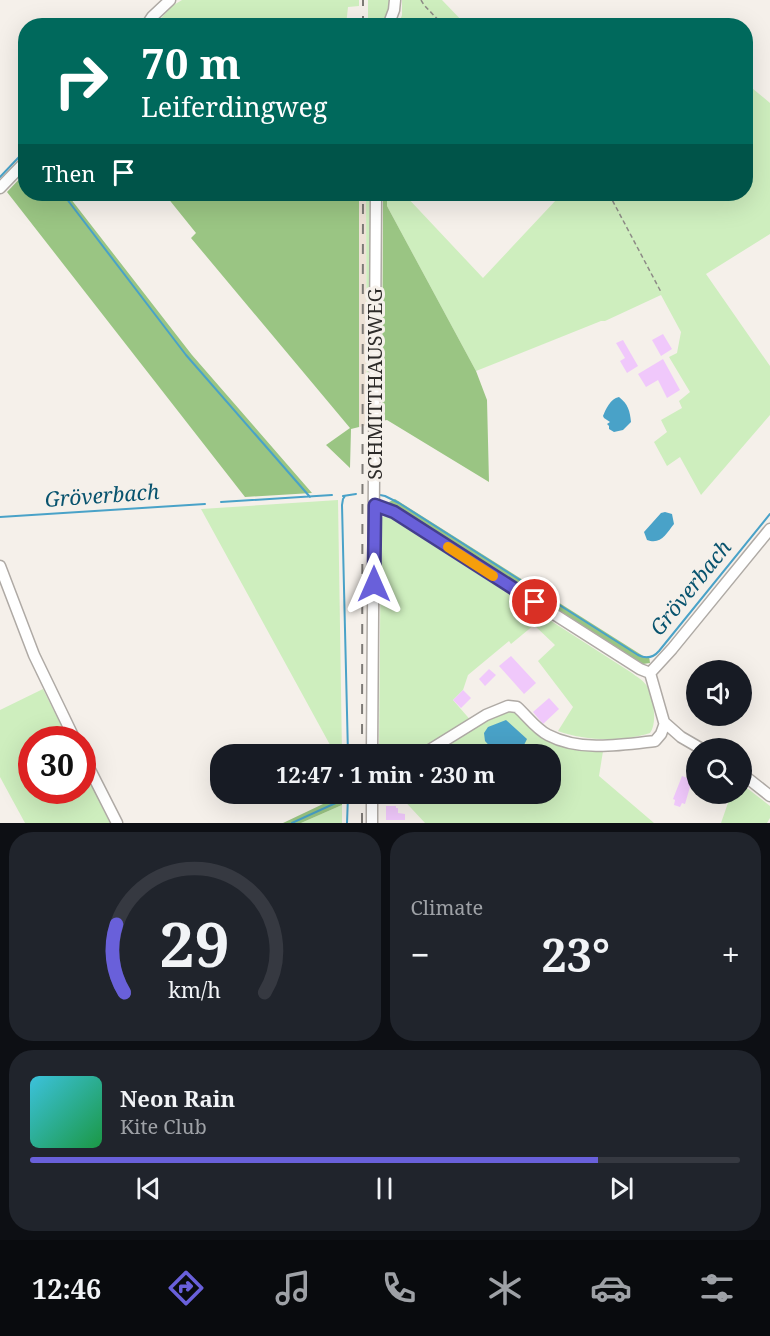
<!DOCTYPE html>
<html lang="en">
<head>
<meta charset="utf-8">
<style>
	:root { --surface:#171b24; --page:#20242c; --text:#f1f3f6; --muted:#9ea1a6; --line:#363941; --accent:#6960da }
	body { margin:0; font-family:"Noto Serif",serif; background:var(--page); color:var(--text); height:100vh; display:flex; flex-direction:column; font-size:22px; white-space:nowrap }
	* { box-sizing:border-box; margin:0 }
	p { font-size:20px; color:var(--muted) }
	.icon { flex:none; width:33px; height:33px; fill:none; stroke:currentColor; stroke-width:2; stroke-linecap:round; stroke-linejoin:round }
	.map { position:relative; height:823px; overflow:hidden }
	.details { display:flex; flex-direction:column; gap:9px; padding:9px; background:#0d0f14; flex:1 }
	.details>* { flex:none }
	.hud { position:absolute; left:18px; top:18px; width:735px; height:183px; border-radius:24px; box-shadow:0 6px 24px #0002; background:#00695c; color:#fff; overflow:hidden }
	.tools { position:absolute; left:686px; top:660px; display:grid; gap:12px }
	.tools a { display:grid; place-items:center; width:66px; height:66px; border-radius:50%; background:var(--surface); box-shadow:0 6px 24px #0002; font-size:30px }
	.speed { position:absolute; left:18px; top:726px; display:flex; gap:12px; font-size:30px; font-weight:700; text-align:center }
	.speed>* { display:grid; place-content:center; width:78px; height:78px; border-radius:50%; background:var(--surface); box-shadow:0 6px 24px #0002; line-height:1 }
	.speed .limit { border:9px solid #d22; background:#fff; color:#111 }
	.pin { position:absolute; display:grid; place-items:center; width:51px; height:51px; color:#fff; margin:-26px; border:3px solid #fff; border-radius:50%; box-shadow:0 2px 6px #0007 }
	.me { position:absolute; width:66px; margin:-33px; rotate:0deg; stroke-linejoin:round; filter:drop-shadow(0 0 4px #0008) }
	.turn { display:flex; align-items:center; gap:21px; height:126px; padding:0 24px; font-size:27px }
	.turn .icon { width:78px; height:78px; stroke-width:2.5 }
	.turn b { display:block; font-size:42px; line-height:51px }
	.then { display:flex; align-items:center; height:57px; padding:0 24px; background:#0003; gap:12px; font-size:22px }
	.big { font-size:45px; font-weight:700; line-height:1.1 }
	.details .tile { flex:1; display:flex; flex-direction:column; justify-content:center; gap:9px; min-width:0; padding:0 21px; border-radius:24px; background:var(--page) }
	.details .dial { align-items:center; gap:0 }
	.dial svg { height:156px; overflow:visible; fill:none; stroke:var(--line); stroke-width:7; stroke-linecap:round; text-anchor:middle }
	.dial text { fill:var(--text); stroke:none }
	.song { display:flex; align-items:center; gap:18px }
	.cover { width:72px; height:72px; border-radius:9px; background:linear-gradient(135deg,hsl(190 70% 55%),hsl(140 70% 35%)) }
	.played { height:6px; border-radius:3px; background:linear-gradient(90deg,var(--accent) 80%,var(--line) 80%) }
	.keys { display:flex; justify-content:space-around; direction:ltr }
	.heat { display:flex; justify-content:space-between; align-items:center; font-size:33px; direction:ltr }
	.details .tiles { flex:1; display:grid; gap:9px; grid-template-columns:1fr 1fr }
	.tile:last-child { grid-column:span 2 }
	.trip { position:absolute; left:210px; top:744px; width:351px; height:60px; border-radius:24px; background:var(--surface); box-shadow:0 6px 24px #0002; font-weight:700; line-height:60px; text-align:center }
	.tabs { display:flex; height:96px; justify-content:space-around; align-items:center; background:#090b0e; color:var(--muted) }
	.tabs .icon { width:42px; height:42px }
	.tabs .current { color:var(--accent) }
	.tabs b { font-size:27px; color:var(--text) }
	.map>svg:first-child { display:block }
	.built { fill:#ede2d6 }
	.green { fill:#ceeebe }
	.forest { fill:#9ac583 }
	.water { fill:#49a2c8 }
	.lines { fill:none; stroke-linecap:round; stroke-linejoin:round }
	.stream { stroke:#49a2c8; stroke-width:2 }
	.building { fill:#f0c8fb }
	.minor-casing { stroke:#afaaa5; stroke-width:13 }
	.path { stroke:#8d8a86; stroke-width:1.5; stroke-dasharray:4.5 3; stroke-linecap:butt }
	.minor { stroke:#fff; stroke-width:10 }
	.rail { stroke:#7d7a76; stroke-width:2; stroke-dasharray:10 10; stroke-linecap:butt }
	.route-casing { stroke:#443e8e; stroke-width:15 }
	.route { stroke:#6960da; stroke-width:10 }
	.slow { stroke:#f59e0b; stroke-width:10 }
	.labels { text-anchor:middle; stroke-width:6; stroke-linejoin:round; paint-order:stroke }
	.street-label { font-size:20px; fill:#2d2b29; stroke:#f5f0ea }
	.water-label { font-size:21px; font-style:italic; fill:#08536e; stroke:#f5f0ea }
</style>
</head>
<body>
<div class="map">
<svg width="770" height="823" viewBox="0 0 770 823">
	<rect width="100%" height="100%" fill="#f5f0ea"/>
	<path class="built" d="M359 194H366L367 425 359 427Z"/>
	<path class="green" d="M182 0H359V6L348 7 346 25 154 26 172 6Z
		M368 0H389V11L381 25 368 26Z
		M402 0H442L466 25 401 26 399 23 402 15Z
		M746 83 770 103V234L706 274 770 366V415L701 495 680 457 667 466 654 442 667 432 661 420 682 408 679 401 690 392 669 357 677 353 681 332 661 295 605 321H601L476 371 387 206V194H404L483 278 557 199 553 194H746Z
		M366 194H371V350L369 366 370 424 367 425Z
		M338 500 342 754H335L201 509Z
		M386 515 632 673C637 677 643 680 647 686 653 698 658 722 650 733 622 742 585 741 558 731L573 707 538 661 555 645 534 625 511 644 509 641 468 675 463 690 453 700 473 723 508 706 547 734 604 745 599 776 654 823H425L398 794H550V754H379L381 518Z
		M43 689 68 739 32 740V790H82L83 768 110 823H25L0 777V710Z
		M743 785 770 806V818L767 823H721L729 800 736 794H741V787Z
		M342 805V823H301Z"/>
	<path class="forest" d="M25 173 26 194H67L192 355 312 493 245 497 7 192Z
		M166 194H359V427L351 429 350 468 326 445 350 428 191 238 196 233 167 197Z
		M383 194H387V206L476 371 487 400 489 482 387 420 382 421Z
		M395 499 640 654 645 657 649 656 650 663 643 664 390 505 389 502Z
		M342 795V805L301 823H283Z"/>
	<path class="water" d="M619 397C628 404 630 411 631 422L623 430 614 432 609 429V426L607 424 610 422 604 418 603 416C606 409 610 399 619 397Z
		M665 512 672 514 674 524C666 534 661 545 647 540L644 532 661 513Z
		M506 720 527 739 521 751 495 752 485 741 484 733 488 727Z"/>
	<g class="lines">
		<path class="stream" d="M0 177 19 157 25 156
			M63 194 186 355 310 497
			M380 495 385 496 399 503 638 655C646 659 653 658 659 651L770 514
			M343 496 356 494
			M345 496 343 499 342 505 348 754
			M221 502 332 495
			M0 517 205 504
			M292 823 340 801 348 794
			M347 823 348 796"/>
	</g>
	<path class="building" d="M663 334 672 349 661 356 652 340Z
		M623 340 638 366 627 373 620 361 625 358 616 343Z
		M663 359 680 390 667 398 658 380 646 387 638 374Z
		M511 656 536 683 524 694 499 666Z
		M489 669 496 675 485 686 479 679Z
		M463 690 471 698 461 708 453 700Z
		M549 698 559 709 543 724 533 712Z
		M682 776 695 781 692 788 690 787 685 804 682 803 680 807 674 805 675 800 673 799Z
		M386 806H396V808H398V813L405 814V820H386Z"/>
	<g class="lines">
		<defs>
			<path id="minor" d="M146 26 152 17 170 0
				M388 26 394 10 395 0
				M0 188 26 161
				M375 505 394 512 640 669 650 673 664 722 681 737 700 748
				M0 566 34 655 75 740
				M650 673 672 649 770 529
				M82 754 117 823
				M372 754 376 194
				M423 754 486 715 508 706 517 707C527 716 536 729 548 735 580 752 621 745 655 741L661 734 665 723
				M741 773 770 796
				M372 823V794"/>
		</defs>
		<use href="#minor" class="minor-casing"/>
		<path class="path" d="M421 0 424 5 444 26
			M609 194 661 292"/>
		<use href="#minor" class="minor"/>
		<path class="rail" d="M363 26V0
			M362 754 363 194
			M362 823V794"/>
	</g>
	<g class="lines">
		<defs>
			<path id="route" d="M374 584 375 505 394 512 535 602"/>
		</defs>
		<use href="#route" class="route-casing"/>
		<use href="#route" class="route"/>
		<path class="slow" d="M448 547 493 576"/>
	</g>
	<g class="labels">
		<g class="street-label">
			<text transform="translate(375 384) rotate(-90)" y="7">SCHMITTHAUSWEG</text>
		</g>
		<g class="water-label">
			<text transform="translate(102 496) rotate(-4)" y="7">Gröverbach</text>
			<text transform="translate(691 588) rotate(-51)" y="7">Gröverbach</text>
		</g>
	</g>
</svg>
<div class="tools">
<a><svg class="icon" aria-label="sound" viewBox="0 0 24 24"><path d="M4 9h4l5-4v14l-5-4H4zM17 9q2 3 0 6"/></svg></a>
<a><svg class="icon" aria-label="search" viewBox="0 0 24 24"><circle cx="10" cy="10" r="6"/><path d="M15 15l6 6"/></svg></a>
</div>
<div class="speed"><div class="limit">30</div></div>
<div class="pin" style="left:535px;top:602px;background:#d93025"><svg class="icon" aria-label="arrive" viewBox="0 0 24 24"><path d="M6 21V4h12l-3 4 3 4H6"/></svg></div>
<svg class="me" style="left:374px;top:584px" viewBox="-20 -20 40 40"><path d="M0-17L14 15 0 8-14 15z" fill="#6960da" stroke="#fff" stroke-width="4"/></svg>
<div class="trip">12:47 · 1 min · 230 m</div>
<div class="hud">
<div class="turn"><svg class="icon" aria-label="right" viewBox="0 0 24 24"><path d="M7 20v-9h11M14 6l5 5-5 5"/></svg><div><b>70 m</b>Leiferdingweg</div></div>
<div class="then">Then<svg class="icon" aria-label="arrive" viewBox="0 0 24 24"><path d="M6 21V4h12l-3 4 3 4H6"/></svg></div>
</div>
</div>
<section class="details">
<div class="tiles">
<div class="tile dial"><svg viewBox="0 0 100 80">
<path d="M14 69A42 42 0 1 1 86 69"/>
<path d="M14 69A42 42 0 0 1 10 34" stroke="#6960da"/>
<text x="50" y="56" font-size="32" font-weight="700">29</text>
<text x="50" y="72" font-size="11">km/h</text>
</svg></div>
<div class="tile"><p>Climate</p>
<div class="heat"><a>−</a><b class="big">23°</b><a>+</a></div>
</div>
<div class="tile">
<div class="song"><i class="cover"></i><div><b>Neon Rain</b><p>Kite Club</p></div></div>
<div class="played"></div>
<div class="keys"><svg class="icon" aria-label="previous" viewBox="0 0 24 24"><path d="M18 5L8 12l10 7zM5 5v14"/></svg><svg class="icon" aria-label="pause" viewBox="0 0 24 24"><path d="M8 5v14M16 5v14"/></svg><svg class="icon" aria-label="next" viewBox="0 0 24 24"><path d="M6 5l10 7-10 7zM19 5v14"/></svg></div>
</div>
</div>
</section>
<nav class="tabs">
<b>12:46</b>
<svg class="icon current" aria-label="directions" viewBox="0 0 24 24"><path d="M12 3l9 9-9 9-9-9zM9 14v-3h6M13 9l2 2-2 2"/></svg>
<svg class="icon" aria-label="music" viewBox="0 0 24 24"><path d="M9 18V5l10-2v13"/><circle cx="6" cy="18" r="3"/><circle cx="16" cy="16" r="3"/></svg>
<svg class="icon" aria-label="phone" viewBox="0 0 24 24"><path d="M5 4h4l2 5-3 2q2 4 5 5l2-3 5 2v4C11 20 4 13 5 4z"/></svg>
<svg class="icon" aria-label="climate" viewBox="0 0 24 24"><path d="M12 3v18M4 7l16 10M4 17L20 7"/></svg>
<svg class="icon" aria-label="car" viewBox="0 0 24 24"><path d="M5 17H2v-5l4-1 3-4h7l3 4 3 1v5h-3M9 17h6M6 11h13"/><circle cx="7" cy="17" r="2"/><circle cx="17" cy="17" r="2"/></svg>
<svg class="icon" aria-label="filters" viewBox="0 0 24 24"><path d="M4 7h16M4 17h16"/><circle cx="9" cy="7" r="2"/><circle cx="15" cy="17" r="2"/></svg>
</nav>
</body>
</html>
